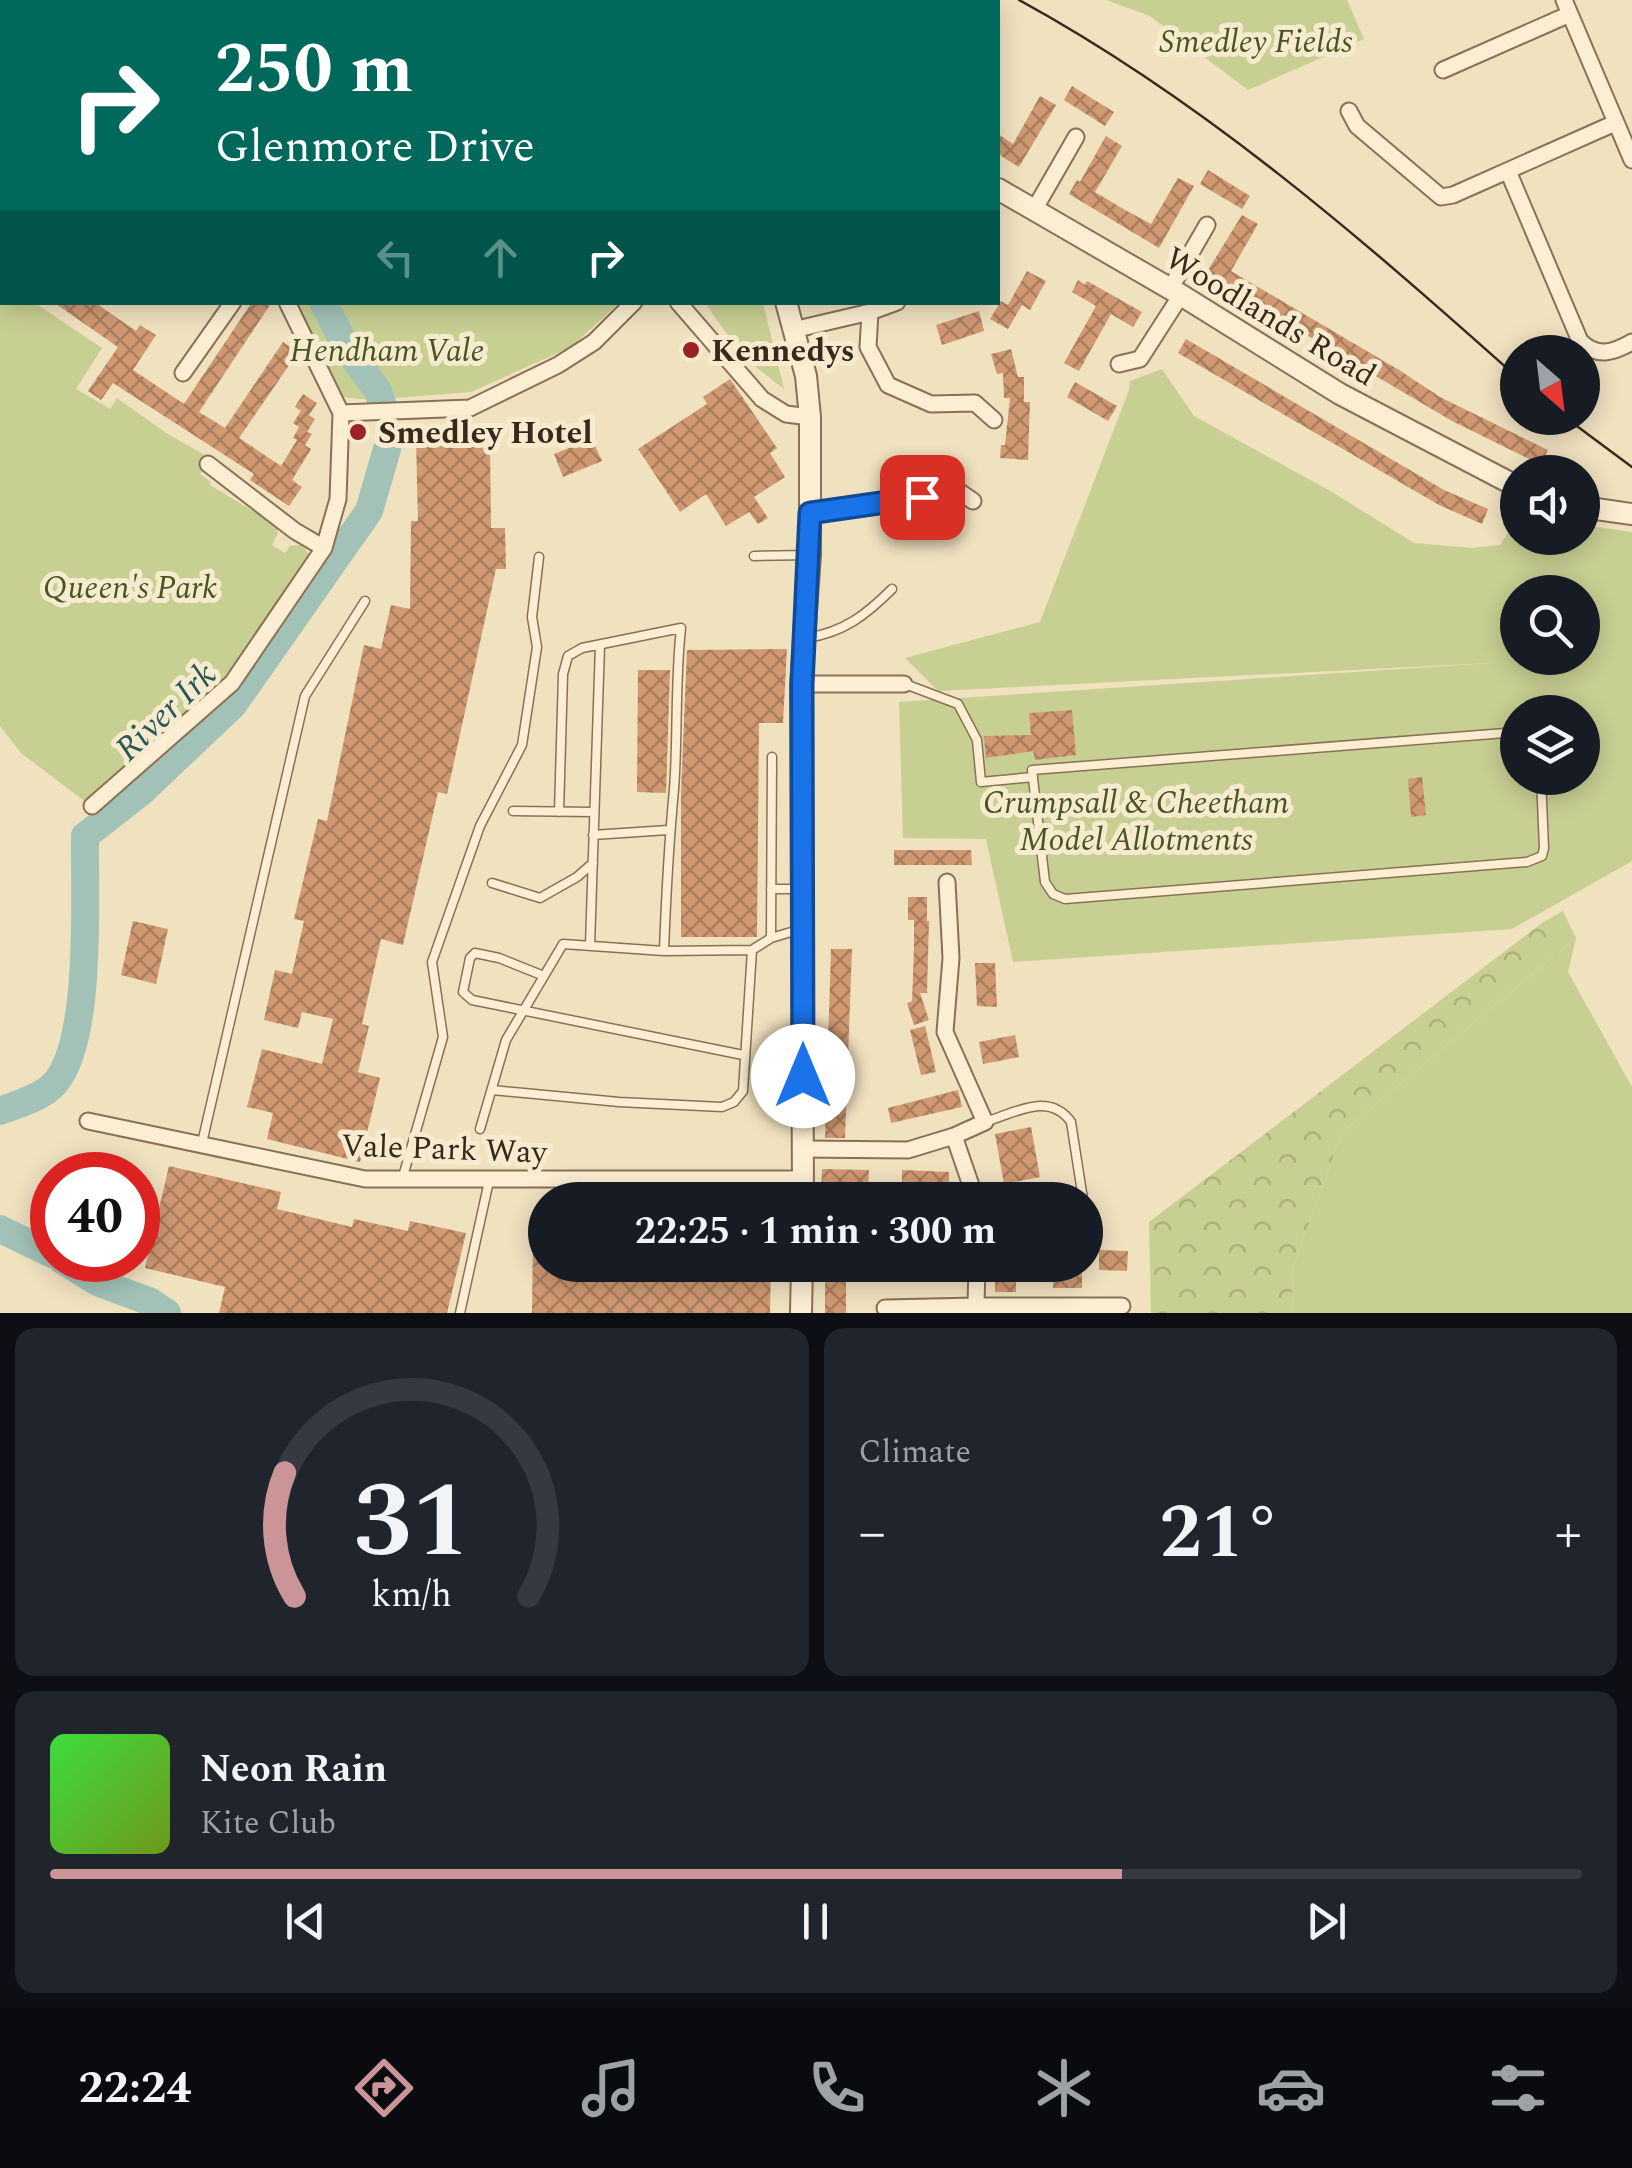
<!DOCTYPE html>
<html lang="en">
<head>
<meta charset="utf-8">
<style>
	:root { --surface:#171b24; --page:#20242c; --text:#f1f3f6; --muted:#9ea1a6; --line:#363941; --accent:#cb9598 }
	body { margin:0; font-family:Spectral,serif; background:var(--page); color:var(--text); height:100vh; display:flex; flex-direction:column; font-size:38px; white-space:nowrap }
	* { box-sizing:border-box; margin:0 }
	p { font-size:32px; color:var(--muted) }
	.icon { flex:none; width:55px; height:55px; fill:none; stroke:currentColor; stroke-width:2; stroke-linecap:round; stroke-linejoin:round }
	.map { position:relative; height:1313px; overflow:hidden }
	.side { display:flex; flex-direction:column; gap:15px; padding:15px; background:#0d0f14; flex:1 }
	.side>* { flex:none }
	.banner { position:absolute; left:0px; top:0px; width:1000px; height:305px; box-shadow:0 5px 25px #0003; background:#00695c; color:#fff; overflow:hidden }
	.needle { width:65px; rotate:152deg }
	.controls { position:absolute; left:1500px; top:335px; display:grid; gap:20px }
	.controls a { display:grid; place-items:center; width:100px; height:100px; border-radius:50%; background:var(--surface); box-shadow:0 5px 25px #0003; font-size:50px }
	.speed { position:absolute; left:30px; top:1152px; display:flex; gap:20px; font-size:50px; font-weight:700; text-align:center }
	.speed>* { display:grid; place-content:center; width:130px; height:130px; border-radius:50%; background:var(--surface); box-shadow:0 5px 25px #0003; line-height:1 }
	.speed .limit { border:15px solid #d22; background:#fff; color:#111 }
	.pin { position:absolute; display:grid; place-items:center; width:85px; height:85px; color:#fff; margin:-42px; border-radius:20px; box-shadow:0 5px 15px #0006 }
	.me { position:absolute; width:110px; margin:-55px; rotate:0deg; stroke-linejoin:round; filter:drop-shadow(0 0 8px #0008) }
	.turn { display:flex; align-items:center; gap:35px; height:210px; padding:0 50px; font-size:45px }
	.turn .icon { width:130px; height:130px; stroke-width:2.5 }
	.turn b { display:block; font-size:70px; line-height:85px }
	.lanes { display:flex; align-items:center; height:95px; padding:0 50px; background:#0003; justify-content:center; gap:50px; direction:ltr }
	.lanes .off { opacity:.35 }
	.big { font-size:75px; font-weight:700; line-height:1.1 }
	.side .card { flex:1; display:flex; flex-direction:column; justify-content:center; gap:15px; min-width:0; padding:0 35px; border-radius:20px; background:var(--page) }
	.side .dial { align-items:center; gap:0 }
	.dial svg { height:260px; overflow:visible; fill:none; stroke:var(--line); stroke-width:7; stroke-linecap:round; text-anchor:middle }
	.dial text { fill:var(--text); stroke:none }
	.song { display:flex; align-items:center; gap:30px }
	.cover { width:120px; height:120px; border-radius:15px; background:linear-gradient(135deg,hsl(120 70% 55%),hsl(80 70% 35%)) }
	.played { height:10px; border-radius:5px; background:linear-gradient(90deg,var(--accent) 70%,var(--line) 70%) }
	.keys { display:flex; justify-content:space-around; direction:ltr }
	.heat { display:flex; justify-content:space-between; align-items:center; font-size:55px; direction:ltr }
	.side .tiles { flex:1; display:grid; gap:15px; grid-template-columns:1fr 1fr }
	.card:last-child { grid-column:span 2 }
	.trip { position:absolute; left:528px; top:1182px; width:575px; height:100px; border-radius:50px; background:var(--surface); box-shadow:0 5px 25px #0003; font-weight:700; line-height:100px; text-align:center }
	.tabs { display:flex; height:160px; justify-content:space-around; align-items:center; background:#090b0e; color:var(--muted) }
	.tabs .icon { width:70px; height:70px }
	.tabs .selected { color:var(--accent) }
	.tabs b { font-size:45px; color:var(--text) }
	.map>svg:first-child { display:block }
	.green { fill:#c8cf92; fill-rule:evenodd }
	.forest { fill:url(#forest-crowns) }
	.water { fill:url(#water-ripples); stroke:#699086; stroke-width:2.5 }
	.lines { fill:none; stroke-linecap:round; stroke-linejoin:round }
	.river { stroke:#a2c2b8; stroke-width:28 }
	.building { fill:url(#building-cross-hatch) }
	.service-casing { stroke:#8a7156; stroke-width:11 }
	.minor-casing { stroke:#8a7156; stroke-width:19 }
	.tertiary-casing { stroke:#8a7156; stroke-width:24 }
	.service { stroke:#fbeed2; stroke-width:8 }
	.minor { stroke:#fbeed2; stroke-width:15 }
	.tertiary { stroke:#fbeed2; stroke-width:20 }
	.tram { stroke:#38291c; stroke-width:2.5 }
	.route-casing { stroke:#114b97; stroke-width:25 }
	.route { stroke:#1a73e8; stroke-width:18 }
	.poi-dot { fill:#9c2325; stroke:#f7ebcf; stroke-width:4 }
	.labels { text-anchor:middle; stroke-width:10; stroke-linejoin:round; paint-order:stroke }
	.park-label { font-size:32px; font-style:italic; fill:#495621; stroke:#f7ebcf }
	.street-label { font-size:32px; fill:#38291c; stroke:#f7ebcf }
	.poi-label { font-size:32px; font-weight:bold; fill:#38291c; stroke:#f7ebcf; text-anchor:start }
	.water-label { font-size:35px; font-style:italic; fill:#2a5955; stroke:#f7ebcf }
</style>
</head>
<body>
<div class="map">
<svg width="1632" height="1313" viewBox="0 0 1632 1313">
	<defs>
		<pattern id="forest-crowns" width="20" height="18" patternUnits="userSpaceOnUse" patternTransform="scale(2.5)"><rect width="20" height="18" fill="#c8cf92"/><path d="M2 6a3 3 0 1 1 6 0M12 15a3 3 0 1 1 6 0" fill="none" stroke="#adb27d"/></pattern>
		<pattern id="water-ripples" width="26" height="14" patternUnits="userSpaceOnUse" patternTransform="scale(2.5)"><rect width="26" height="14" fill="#a2c2b8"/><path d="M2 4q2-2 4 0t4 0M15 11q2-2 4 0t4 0" fill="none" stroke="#859e95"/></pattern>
		<pattern id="building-cross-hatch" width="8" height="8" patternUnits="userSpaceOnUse" patternTransform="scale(2.5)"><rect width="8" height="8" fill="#d09972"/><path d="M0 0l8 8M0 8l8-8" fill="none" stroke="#aa7d5d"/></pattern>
	</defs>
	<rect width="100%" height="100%" fill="#f0e1bf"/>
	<path class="green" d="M1106 0H1347L1364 39 1248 90 1150 16Z
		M0 236 2 302 35 303 102 348 76 389 110 409 117 398 166 433 210 458 200 474 211 482 210 485 276 525 278 533 272 545 285 553 290 546 302 545 312 558 245 660 87 803 21 753 0 726Z
		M294 303H619L571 347 471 392 370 400 342 397Z
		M705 303H763L784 389 743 357Z
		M1162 369 1194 416 1332 492 1414 543 1472 548 1500 545 1517 519 1518 538H1582L1583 525 1632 532V861L1512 929 1013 962 986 839 903 838 899 702 1491 663 938 691 905 658 1040 622 1129 390 1130 381ZM1518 592H1582V658H1518ZM1518 712H1582V778H1518Z
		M1576 938 1568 972 1632 1087V1313H1293L1292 1270 1342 1132Z"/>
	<path class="forest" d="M1563 911 1576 938 1342 1132 1292 1270 1293 1313H1151L1149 1222 1542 923Z"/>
	<path class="water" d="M369 370C409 411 397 438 386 487L374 482C382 437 392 411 356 375Z"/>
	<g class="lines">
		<path class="river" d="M12 0V2
			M323 302 349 352 378 391 382 403
			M0 1111C15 1105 37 1099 50 1088 94 1052 84 892 85 836L140 793 233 705 369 511 387 449
			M0 1229 52 1254
			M62 1260 97 1282 151 1302 167 1313"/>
	</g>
	<path class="building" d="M1072 86 1114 112 1105 126 1064 100Z
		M1040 96 1056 105 1019 167 998 154V134L1013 144Z
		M1106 136 1122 146 1095 192 1125 210 1151 224 1178 178 1194 186 1159 248 1069 194 1077 180 1080 182Z
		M1208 170 1250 196 1242 209 1200 184Z
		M1242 215 1258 224 1231 271 1399 370 1440 397 1548 450 1541 465 1452 421 1205 275Z
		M1027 271 1046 281 1030 310 1022 305 1008 329 990 319 1001 301 1008 305Z
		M1078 280 1085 285 1087 281 1142 312 1133 327 1111 314 1079 371 1064 363 1096 306 1072 292Z
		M53 302H94L136 331 140 325 156 335 133 370 184 404 252 302H272L199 412 225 428 283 342 298 352 239 438 281 466 297 440 293 438 299 427 302 429 293 423 301 411 295 407 303 394 317 403 309 415 304 412 315 419 307 432 312 434 305 445 298 441 311 449 292 480 302 487 289 506 250 480 254 474 113 383 101 400 88 391 118 347Z
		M979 311 984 331 942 345 936 325Z
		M1186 339 1444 490 1488 509 1482 524 1439 505 1178 353Z
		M1011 349 1018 377H1024V402H1030L1028 460 1000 458 1001 445H1005L1010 398H1004L1003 373 997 374 991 354Z
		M730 379 777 448 770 453 785 477 754 497 768 518 758 524 749 512 726 526 706 494 680 512 638 449 707 404 703 397Z
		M1075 382 1117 406 1108 421 1067 397Z
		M490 438 491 528H505L506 569H496L447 794 438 792 403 945 381 939 362 1024 369 1026 358 1072 380 1078 360 1162 267 1139 273 1113 247 1107 262 1049 322 1064 333 1019 302 1012 298 1028 264 1020 275 970 292 974 304 921 294 919 318 819 327 821 364 645 381 649 391 605 410 609 411 521H418L416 439Z
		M592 439 602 461 563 477 554 454Z
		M787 649 783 723H759L757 937H681V793L687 650Z
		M638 670H670L666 793 637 792Z
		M1072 710 1076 755 1035 760 1033 751 986 758 984 736 1031 735 1029 713Z
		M1422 777 1426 815 1411 817 1408 779Z
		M894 850H971L972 865H894Z
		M908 897H927V921H929L927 993H920L929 1020 914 1025 907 1003 912 1001 914 948V920H908Z
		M133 921 168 929 156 984 121 975Z
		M831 949H852L845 1138H825Z
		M975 963H995L997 1007 977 1006Z
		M925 1026 936 1072 921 1075 910 1030Z
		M1015 1035 1019 1057 983 1064 979 1042Z
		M958 1090 962 1107 891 1123 888 1108Z
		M1031 1127 1040 1177 1004 1184 995 1134Z
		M169 1166 281 1192 277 1209 352 1227 354 1219 408 1231 410 1221 466 1233 447 1313H219L225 1287 145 1268Z
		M822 1169 869 1170 868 1192 860 1191V1200H821Z
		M902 1170 949 1172V1200H910V1192H902Z
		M533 1235H545V1265H771L770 1313H532Z
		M1099 1250 1128 1251 1127 1271 1099 1270Z
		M825 1265H846V1313H825Z
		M995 1265H1016V1292H995Z
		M1054 1267 1082 1268V1288H1053Z"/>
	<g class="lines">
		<defs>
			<path id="service" d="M754 556 810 555
				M807 638C844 632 866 615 892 589
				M905 684 958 704 977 740 981 782 1033 777
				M1518 732 1032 770 1045 882 1053 894 1065 899 1527 862 1542 856 1544 848 1541 778
				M513 811 594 812
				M559 812 563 674 568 656 582 648 681 628C675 682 678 736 674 789 669 843 666 896 664 951
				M593 835 668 830
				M492 883 540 898 577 877 593 863
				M771 889H802
				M771 938 772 757
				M590 945 600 645
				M544 976 499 958 475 953 470 958 463 992 472 1000 743 1055
				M492 1090 619 1102 722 1107 734 1102 743 1091 752 950
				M985 1122C1015 1113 1049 1091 1071 1122L1083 1199 1078 1200
				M480 1129 506 1040 563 944 664 951 752 950 771 938 798 930
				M202 1143 305 696 365 601
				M402 1180 443 1037 432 962 480 826 522 745 537 647 532 617 539 557
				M460 1313 489 1181"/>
			<path id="minor" d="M467 0 475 2
				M1564 0 1632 160
				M811 2 813 0
				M1443 70 1570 14
				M0 91 2 94
				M1349 111 1357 126 1441 197 1453 195 1615 123
				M1508 171 1580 341C1597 358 1613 353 1632 342
				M1034 210 1076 137
				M1170 289 1207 225
				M678 302 762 399 786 414 810 417
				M870 312 868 347 888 385 931 404 975 403 994 420
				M793 330 870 312 897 302
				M1119 364 1140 359 1181 295
				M183 373 233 302
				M341 413 470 408 558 365 594 342 634 302
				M208 464 295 531 324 548
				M810 513 960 492 973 501
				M801 684H904
				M92 806 232 683 324 548 338 499 341 413 287 302
				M947 882 951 958 945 1032 985 1122 954 1136
				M88 1121 365 1179H803
				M803 1149 908 1150 954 1136 976 1200
				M977 1265 976 1306H1122
				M885 1308 976 1306"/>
			<path id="tertiary" d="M667 0 672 2
				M998 189 1181 295 1340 394 1518 487
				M786 302 806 376 810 417V555L801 684 803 1200
				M1582 507 1632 514
				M801 1313 802 1265"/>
		</defs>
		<use href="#service" class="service-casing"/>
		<use href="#minor" class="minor-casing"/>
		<use href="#tertiary" class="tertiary-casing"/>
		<use href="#service" class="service"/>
		<use href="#minor" class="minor"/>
		<use href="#tertiary" class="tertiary"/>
		<path class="tram" d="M1019 0C1204 101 1361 238 1518 378
			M1566 418 1632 467"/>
	</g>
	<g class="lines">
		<defs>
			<path id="route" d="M803 1076 802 684 810 513 922 497"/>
		</defs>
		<use href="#route" class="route-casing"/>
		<use href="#route" class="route"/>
	</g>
	<g class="poi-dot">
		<circle cx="691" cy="350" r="10"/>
		<circle cx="358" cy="432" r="10"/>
	</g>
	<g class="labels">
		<g class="park-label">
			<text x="1256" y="52">Smedley Fields</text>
			<text x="387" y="361">Hendham Vale</text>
			<text x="130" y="598">Queen's Park</text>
			<text x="1136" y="813">Crumpsall &amp; Cheetham<tspan x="1136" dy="37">Model Allotments</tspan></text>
		</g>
		<g class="street-label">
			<text transform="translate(1271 316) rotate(31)" y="11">Woodlands Road</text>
			<text transform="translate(444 1148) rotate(2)" y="11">Vale Park Way</text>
		</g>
		<g class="poi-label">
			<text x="711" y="361">Kennedys</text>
			<text x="378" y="443">Smedley Hotel</text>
		</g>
		<g class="water-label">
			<text transform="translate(165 711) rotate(-44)" y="12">River Irk</text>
		</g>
	</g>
</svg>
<div class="controls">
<a><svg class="needle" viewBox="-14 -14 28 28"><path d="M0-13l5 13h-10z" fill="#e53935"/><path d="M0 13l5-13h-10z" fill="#9ea1a6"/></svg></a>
<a><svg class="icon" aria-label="sound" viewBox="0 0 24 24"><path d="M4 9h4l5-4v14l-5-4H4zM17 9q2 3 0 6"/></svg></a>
<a><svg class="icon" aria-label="search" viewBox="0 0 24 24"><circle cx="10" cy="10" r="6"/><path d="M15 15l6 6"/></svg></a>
<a><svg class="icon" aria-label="layers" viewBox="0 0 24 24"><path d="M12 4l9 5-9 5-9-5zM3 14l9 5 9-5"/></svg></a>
</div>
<div class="speed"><div class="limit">40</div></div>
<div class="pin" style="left:922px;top:497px;background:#d93025"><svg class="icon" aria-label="arrive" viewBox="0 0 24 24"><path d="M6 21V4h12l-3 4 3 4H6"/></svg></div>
<svg class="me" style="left:803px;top:1076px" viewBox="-20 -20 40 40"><circle r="19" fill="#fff"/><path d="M0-13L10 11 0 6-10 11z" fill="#1a73e8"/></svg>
<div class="trip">22:25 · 1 min · 300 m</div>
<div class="banner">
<div class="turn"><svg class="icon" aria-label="right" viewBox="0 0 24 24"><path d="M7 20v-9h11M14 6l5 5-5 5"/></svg><div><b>250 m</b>Glenmore Drive</div></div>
<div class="lanes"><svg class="icon off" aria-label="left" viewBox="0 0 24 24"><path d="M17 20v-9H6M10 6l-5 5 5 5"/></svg><svg class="icon off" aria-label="ahead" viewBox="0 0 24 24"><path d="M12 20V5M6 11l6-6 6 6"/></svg><svg class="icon" aria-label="right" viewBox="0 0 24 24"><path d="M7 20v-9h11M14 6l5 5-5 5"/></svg></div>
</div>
</div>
<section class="side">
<div class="tiles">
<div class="card dial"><svg viewBox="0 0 100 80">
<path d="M14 69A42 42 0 1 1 86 69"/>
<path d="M14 69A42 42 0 0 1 11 31" stroke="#cb9598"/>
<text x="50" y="56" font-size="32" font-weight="700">31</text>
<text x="50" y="72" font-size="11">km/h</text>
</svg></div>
<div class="card"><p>Climate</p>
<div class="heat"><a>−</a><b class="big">21°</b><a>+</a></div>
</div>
<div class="card">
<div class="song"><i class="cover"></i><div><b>Neon Rain</b><p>Kite Club</p></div></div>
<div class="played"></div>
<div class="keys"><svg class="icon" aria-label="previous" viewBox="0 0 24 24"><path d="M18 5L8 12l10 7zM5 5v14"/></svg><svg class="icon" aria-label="pause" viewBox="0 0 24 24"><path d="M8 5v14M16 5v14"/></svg><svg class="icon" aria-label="next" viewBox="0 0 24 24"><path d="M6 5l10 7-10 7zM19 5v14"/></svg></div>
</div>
</div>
</section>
<nav class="tabs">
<b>22:24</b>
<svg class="icon selected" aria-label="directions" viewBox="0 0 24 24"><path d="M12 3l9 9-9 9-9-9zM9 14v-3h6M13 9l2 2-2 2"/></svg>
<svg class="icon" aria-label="music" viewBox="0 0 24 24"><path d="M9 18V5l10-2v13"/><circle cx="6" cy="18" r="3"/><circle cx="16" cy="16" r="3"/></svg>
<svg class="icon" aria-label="phone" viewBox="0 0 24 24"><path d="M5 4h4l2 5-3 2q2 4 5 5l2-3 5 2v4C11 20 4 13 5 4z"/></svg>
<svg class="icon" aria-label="climate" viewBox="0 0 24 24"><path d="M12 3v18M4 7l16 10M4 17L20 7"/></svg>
<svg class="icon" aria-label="car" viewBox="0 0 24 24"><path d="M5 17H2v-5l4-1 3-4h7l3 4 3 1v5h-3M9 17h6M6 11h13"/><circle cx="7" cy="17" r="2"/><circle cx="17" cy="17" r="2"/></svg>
<svg class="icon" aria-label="filters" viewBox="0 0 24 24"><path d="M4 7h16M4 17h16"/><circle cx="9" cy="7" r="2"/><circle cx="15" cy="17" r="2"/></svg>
</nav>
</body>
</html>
